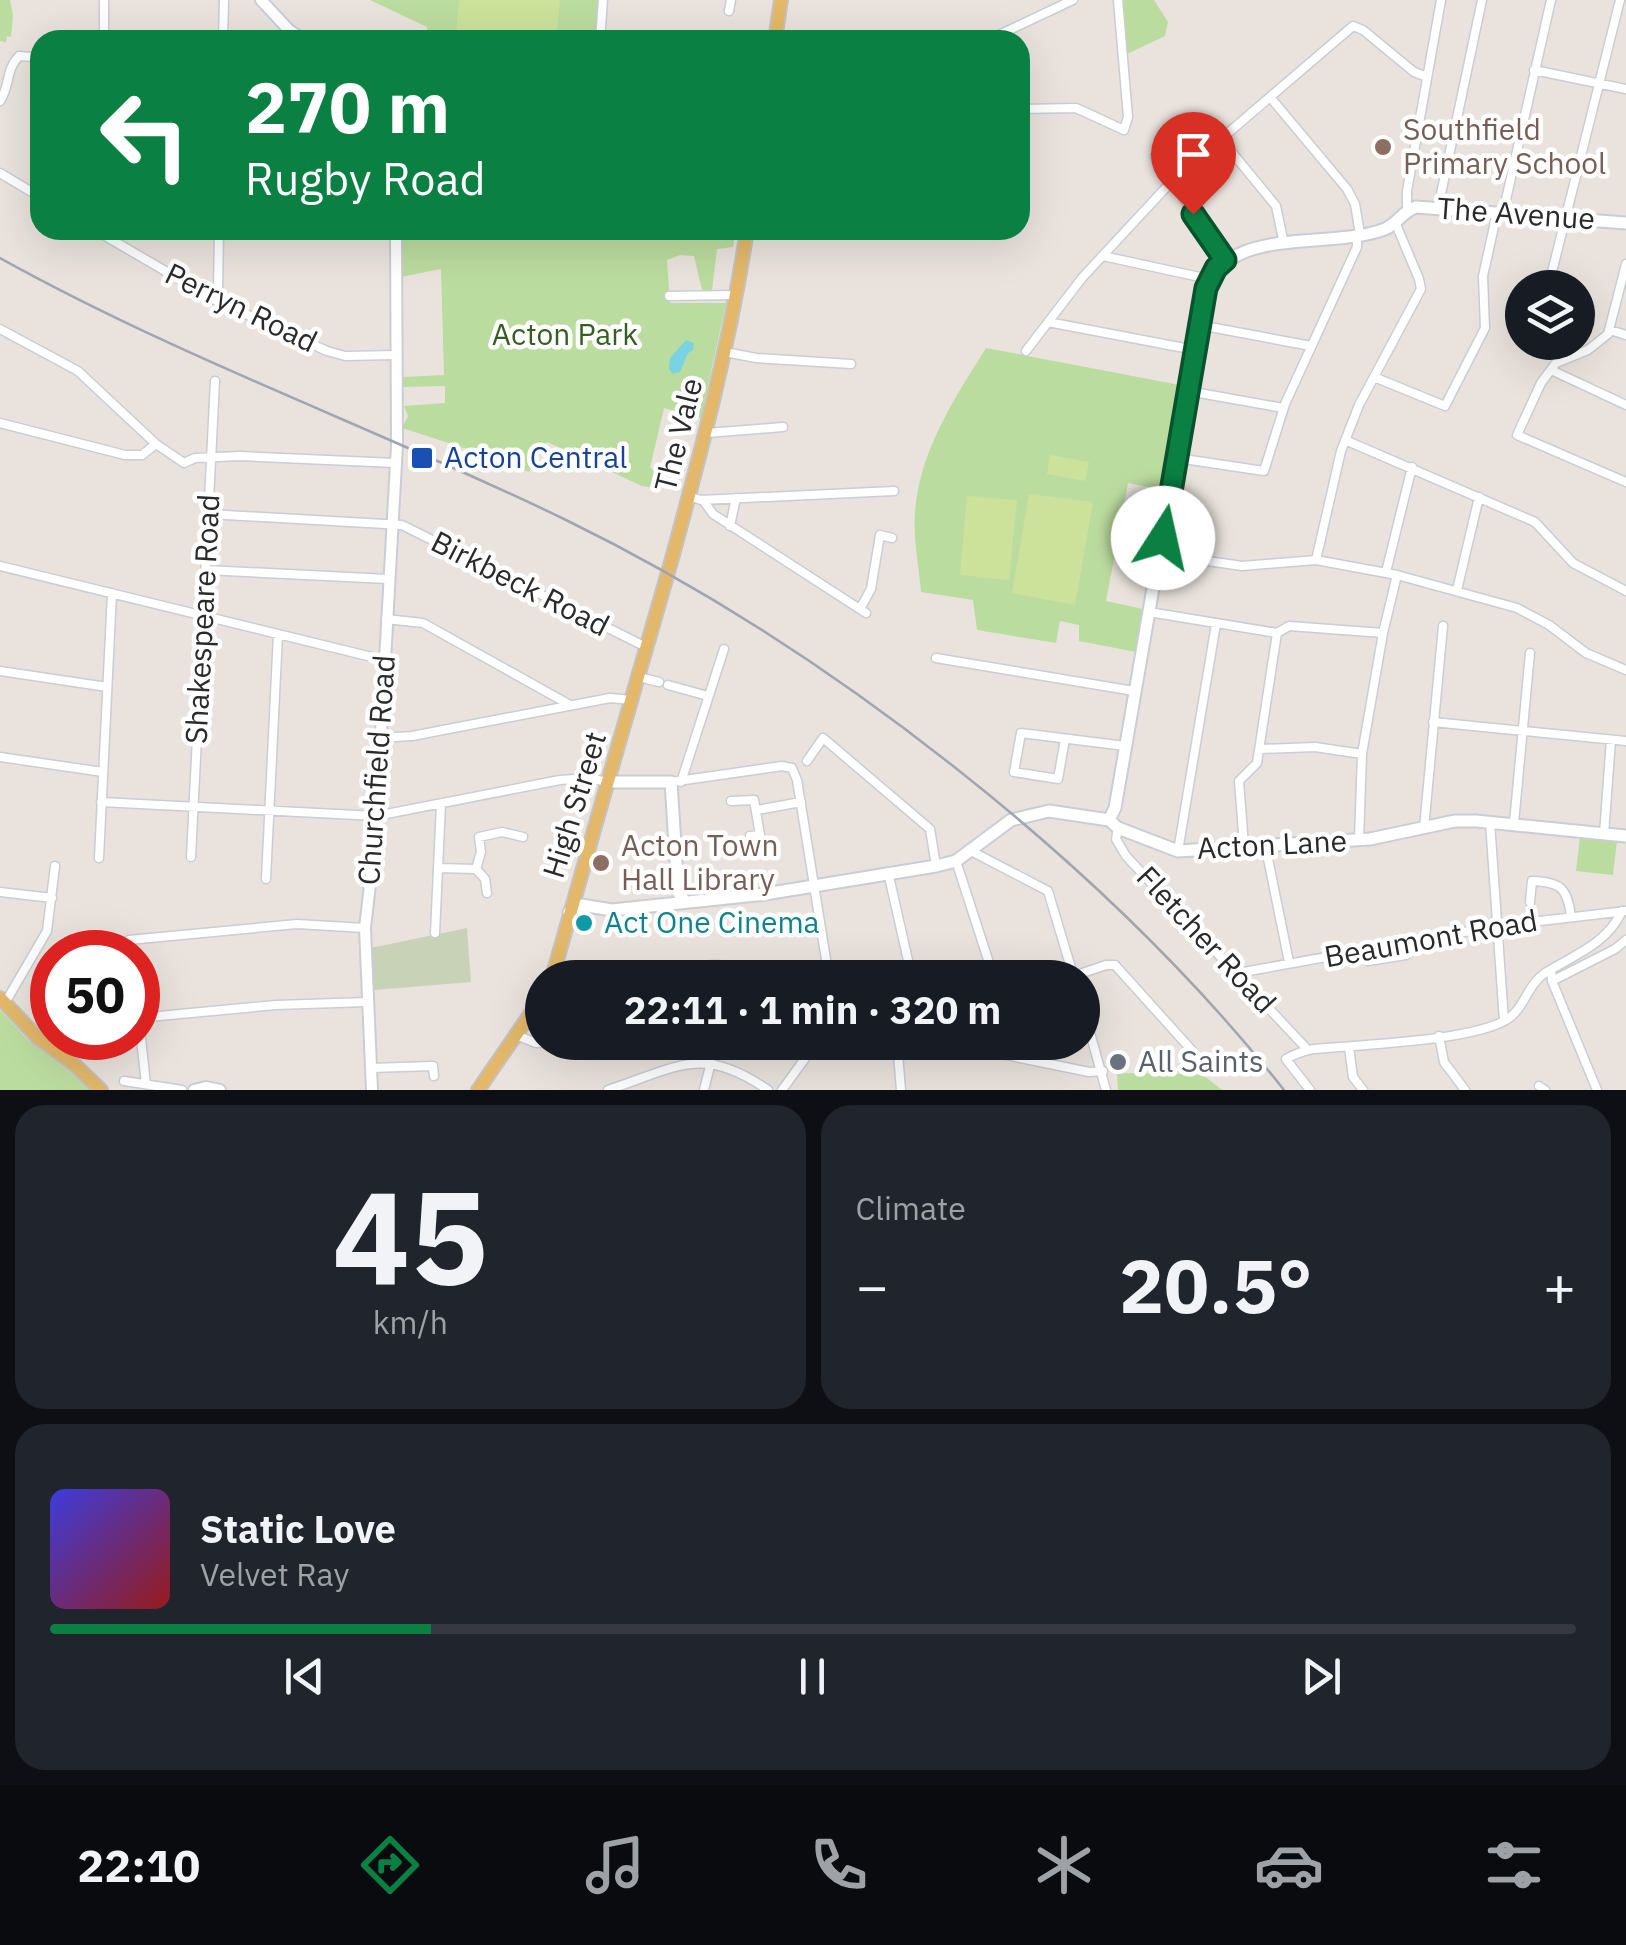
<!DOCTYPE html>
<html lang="en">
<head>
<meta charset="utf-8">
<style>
	:root { --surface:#171b24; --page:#20242c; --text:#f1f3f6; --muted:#9ea1a6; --line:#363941; --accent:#0b8043 }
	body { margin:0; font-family:"IBM Plex Sans",sans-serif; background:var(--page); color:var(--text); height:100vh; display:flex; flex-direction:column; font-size:38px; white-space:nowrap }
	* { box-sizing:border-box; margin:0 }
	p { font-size:32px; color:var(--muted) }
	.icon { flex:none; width:55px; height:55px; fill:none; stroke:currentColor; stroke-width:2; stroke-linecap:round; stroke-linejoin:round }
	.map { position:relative; height:1090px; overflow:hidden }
	.details { display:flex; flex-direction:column; gap:15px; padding:15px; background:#0d0f14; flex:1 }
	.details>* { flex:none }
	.banner { position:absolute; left:30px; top:30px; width:1000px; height:210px; border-radius:30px; box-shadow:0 10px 40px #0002; background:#0b8043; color:#fff; overflow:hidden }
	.buttons { position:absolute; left:1505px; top:270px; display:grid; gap:20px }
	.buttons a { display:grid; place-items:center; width:90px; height:90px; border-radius:50%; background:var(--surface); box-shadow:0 10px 40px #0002; font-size:50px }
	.speed { position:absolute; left:30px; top:930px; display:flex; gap:20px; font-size:50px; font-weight:700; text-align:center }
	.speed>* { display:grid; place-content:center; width:130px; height:130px; border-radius:50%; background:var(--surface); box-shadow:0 10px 40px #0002; line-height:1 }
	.speed .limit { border:15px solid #d22; background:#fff; color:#111 }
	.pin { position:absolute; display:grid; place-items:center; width:85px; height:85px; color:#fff; margin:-102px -42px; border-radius:50% 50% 50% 0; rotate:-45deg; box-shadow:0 0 10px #0007 }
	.pin .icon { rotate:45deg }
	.me { position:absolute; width:110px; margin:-55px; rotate:10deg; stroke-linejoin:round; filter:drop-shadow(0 0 8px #0008) }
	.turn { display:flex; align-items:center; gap:35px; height:210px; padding:0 50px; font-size:45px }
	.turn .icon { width:130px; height:130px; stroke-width:2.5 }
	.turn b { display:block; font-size:70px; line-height:85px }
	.big { font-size:75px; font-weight:700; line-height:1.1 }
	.details .card { flex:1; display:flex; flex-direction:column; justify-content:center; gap:15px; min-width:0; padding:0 35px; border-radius:30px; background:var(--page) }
	.details .dial { align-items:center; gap:0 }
	.dial b { font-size:130px; line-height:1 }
	.song { display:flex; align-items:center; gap:30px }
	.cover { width:120px; height:120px; border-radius:15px; background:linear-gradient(135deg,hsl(240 70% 55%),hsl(0 70% 35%)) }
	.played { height:10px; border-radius:5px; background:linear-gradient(90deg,var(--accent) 25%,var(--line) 25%) }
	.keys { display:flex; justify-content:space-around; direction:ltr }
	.heat { display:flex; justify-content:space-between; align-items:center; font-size:55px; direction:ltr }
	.details .tiles { flex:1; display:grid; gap:15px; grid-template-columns:1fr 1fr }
	.card:last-child { grid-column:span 2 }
	.trip { position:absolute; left:525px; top:960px; width:575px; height:100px; border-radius:50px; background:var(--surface); box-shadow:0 10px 40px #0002; font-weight:700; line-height:100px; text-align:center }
	.tab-bar { display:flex; height:160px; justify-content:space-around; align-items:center; background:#090b0e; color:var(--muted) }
	.tab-bar .icon { width:70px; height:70px }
	.tab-bar .current { color:var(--accent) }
	.tab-bar b { font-size:45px; color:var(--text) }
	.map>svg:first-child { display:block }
	.green { fill:#bbdc9f }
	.cemetery { fill:#c7d2b6 }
	.pitch { fill:#cce29b }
	.water { fill:#7ad3e2 }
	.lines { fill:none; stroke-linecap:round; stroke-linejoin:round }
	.minor-casing { stroke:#c8cdd6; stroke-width:11 }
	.tertiary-casing { stroke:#c8cdd6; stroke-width:14 }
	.secondary-casing { stroke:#c8cdd6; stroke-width:15 }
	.primary-casing { stroke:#c3c3c3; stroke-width:16 }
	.minor { stroke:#fff; stroke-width:8 }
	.tertiary { stroke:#fff; stroke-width:10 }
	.secondary { stroke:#fff; stroke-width:11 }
	.primary { stroke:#e3b86a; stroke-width:12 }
	.rail { stroke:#a0a5b2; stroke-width:2.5 }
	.route-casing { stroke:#07532c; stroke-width:25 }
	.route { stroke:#0b8043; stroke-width:18 }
	.education-dot { fill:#8d6e63; stroke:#fff; stroke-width:4 }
	.transit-dot { fill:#1a4fb4; stroke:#fff; stroke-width:4 }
	.culture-dot { fill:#0f9aa8; stroke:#fff; stroke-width:4 }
	.worship-dot { fill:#6b7280; stroke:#fff; stroke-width:4 }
	.labels { text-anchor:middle; stroke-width:9; stroke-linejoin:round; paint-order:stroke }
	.education-label { font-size:30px; fill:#785e54; stroke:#fff; text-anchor:start }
	.street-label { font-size:30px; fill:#2a2a2a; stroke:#fff }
	.park-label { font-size:30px; fill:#355f21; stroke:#fff }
	.transit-label { font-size:30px; fill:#164399; stroke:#fff; text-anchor:start }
	.culture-label { font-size:30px; fill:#0d838f; stroke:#fff; text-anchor:start }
	.worship-label { font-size:30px; fill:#5b616d; stroke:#fff; text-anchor:start }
</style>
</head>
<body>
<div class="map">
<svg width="1626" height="1090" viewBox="0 0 1626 1090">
	<rect width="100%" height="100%" fill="#eae3dd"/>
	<path class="green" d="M0 0H10L13 15 11 37 7 36 6 42 0 41Z
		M370 0H600L597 40H429L427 27Z
		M1122 0H1154L1168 22 1165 36 1125 55Z
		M402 230H736L733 247 717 249 712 290H702L694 256 680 255 667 260 670 303H726L701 418 664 408 650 468 666 477 661 489 642 486 547 442 529 472 492 457 402 428 408 416 404 406 445 403V386L403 387V377L444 375 441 269 401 277Z
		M986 348 1185 386 1164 490 1128 483 1122 516 1159 524 1157 535 1120 529 1106 601 1143 609 1136 652 1079 641V625L1060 621 1056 643 977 630 973 600 921 592C919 567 913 539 915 513 919 452 954 399 986 348Z
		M1580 837 1617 840 1613 875 1576 871Z
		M0 1010 29 1041 94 1090H0Z
		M1117 1073 1202 1074 1222 1090H1118Z"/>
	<path class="cemetery" d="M467 928 471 982 374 990 371 948Z"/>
	<path class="pitch" d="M459 0H560L556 40 456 33Z
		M1050 455 1089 462 1085 481 1047 474Z
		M1029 494 1093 502 1075 605 1012 593Z
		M967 496 1017 500 1009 580 960 575Z"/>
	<path class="water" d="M686 340 694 343 693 350 688 353 680 372 673 374 669 369 670 358Z"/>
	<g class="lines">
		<defs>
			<path id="minor" d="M729 11 731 0
				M104 40V0
				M223 40 224 0
				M600 40 603 0
				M988 40 1073 0
				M1534 70 1626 89
				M1270 97 1347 189 1355 204 1360 234
				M0 101C11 84 5 71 19 56L32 57 40 62
				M1020 109 1076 108 1124 130 1128 117 1118 0
				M1221 139 1276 206 1284 244
				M1155 156 1225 260
				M0 173 40 197
				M1438 208 1482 0
				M1407 210V191L1441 0
				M1503 213 1551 0
				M95 230 215 300 327 351 345 356 396 355
				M1103 256 1209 279
				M1626 264 1608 334 1588 350 1556 363 1541 383 1517 435 1626 482
				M1548 288 1620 0
				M669 296 737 295
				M215 300 218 292 219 230
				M1048 322 1195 350
				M1199 325 1311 346
				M0 329 78 371 156 444 184 463 195 458 240 456 395 463
				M1610 330 1626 335
				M1026 351 1082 278 1172 181 1353 26 1363 30 1414 72 1427 77
				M725 352 756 358 851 364
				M1551 370 1626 405
				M1374 377 1445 406 1485 328 1483 276 1497 213
				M1188 391 1283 408
				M0 423 125 455H142L156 444
				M707 433 783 427
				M1345 440 1535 522 1573 563 1626 591
				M1177 458 1264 471 1285 404 1357 247V234
				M691 497 701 500 894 491
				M703 500 713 514 866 613
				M208 514 402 525 648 648
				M730 526 736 498
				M1160 554 1242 566 1316 560 1397 575 1517 608 1549 625 1586 653 1626 670
				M1316 560 1341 451 1359 405 1421 289 1419 279 1395 222
				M0 566 384 660
				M206 570 388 579
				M1386 572 1412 467
				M1457 590 1479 497
				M860 609 871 589 880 535 892 538
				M1149 612 1277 633 1289 626 1383 633
				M386 619 423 623 570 705
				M936 658 1134 691
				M0 671 107 687
				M639 677 659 682
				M668 685 708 696
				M1433 722 1626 741
				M379 738 412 736 610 698 631 700
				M1065 739 1058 779 1014 772 1021 733 1125 746
				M1260 749 1315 747 1362 754
				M0 757 103 772
				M807 761 823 738 930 829 936 866
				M671 782 782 766 792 768 797 780 829 978
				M681 782 724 649
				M731 801 754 800 760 835 750 836
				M101 802 376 816 560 780 588 778 608 782
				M757 810 801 802
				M1490 822 1504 1021
				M1514 823 1530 653
				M1118 828 1116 839 1126 856 1306 1048
				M1424 828 1443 626
				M1604 834 1611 740
				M1359 840 1362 754 1383 633 1397 575
				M1265 844 1289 962
				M1244 845 1239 781 1257 763 1277 633
				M971 851 1048 891 1074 978
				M1178 851 1216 624
				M191 857 215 381
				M99 858 112 593
				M956 861 994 978
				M439 868 476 869
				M888 872 912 978
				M266 879 278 634
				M0 892 52 898
				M487 893 485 879 476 869 481 852 479 837 502 832 523 837
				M1530 902 1532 881C1561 882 1567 888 1571 916
				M435 933 441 804
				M1366 949 1368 961 1406 955 1404 943
				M129 952V940L297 924 365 928
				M1551 970 1552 981 1597 1090
				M1238 973 1497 926 1626 911
				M1074 976 1106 965H1115L1205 1065
				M642 978C689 967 726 955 770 978
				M1552 981 1615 949 1626 940
				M5 1003 47 931 55 866
				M1082 1004 1106 1090
				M138 1012 146 1084
				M138 1018 276 1005 367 1002
				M516 1035 536 1043 559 1042
				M1439 1036 1444 1062 1465 1090
				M897 1042 901 1090
				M942 1042 1089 1072 1103 1071
				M1349 1047 1353 1077 1363 1090
				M371 1068 433 1066 434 1076
				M124 1081 182 1090
				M1539 1086 1545 1090
				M608 1090C678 1067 702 1044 768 1090
				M704 1090 711 1062
				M782 1090 817 1042
				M1310 1090 1286 1059C1311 1045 1326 1049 1353 1046 1391 1043 1475 1038 1506 1020 1524 1010 1527 985 1545 973 1574 955 1607 944 1622 911"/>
			<path id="tertiary" d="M261 0 289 30 304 40
				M194 1090 206 1087 220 1090
				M372 1090 365 928 375 841 397 445 396 230"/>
			<path id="secondary" d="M608 782H671L678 892 685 902
				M1109 820 1115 808 1203 299C1220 222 1329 251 1385 229 1397 224 1403 211 1416 207L1626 223
				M569 912 581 905 612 910 765 894 936 866 956 861 1011 820 1049 811 1109 820 1118 828 1178 851 1370 839 1455 821H1476L1626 836"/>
			<path id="primary" d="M775 40 781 0
				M552 978C591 839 631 701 671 562 701 452 730 343 747 230
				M0 998 38 1038 76 1066 101 1090
				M478 1090 542 997"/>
		</defs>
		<use href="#minor" class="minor-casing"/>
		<use href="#tertiary" class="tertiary-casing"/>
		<use href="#secondary" class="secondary-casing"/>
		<use href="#primary" class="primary-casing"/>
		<use href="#minor" class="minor"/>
		<use href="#tertiary" class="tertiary"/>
		<use href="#secondary" class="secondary"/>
		<use href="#primary" class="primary"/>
		<path class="rail" d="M0 258C182 359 378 429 564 519 825 646 1104 863 1284 1090"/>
	</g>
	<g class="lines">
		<defs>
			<path id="route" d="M1163 538 1206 288 1216 268 1225 260 1193 214"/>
		</defs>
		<use href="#route" class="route-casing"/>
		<use href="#route" class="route"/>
	</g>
	<g class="education-dot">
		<circle cx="1383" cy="147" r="10"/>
		<circle cx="601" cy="863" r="10"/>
	</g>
	<rect class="transit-dot" x="410" y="446" width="24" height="24" rx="5"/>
	<circle class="culture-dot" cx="584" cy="923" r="10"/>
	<circle class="worship-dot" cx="1118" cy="1062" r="10"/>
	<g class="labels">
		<g class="education-label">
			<text x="1403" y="140">Southfield<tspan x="1403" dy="34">Primary School</tspan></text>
			<text x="621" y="856">Acton Town<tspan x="621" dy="34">Hall Library</tspan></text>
		</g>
		<g class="street-label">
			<text transform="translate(1516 214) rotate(4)" y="10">The Avenue</text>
			<text transform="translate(241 308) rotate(26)" y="10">Perryn Road</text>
			<text transform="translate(679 435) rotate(-76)" y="10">The Vale</text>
			<text transform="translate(520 584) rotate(27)" y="10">Birkbeck Road</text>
			<text transform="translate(203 619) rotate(-87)" y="10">Shakespeare Road</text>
			<text transform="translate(377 770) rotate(-86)" y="10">Churchfield Road</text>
			<text transform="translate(575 805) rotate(-73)" y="10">High Street</text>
			<text transform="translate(1272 845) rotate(-3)" y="10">Acton Lane</text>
			<text transform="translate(1431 939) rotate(-10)" y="10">Beaumont Road</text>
			<text transform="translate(1206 940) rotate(47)" y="10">Fletcher Road</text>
		</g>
		<g class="park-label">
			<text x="565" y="345">Acton Park</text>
		</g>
		<g class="transit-label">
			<text x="444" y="468">Acton Central</text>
		</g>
		<g class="culture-label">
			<text x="604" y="933">Act One Cinema</text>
		</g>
		<g class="worship-label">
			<text x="1138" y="1072">All Saints</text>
		</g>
	</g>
</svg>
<div class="buttons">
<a><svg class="icon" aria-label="layers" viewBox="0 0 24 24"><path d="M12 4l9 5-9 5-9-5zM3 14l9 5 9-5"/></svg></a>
</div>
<div class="speed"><div class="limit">50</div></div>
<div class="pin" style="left:1193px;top:214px;background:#d93025"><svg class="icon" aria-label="arrive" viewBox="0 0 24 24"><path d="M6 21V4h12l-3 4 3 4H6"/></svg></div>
<svg class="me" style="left:1163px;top:538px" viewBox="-20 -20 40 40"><circle r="19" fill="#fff"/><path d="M0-13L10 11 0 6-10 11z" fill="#0b8043"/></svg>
<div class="trip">22:11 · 1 min · 320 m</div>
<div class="banner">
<div class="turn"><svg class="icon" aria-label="left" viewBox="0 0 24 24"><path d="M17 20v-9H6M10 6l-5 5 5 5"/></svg><div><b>270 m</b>Rugby Road</div></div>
</div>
</div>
<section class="details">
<div class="tiles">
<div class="card dial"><b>45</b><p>km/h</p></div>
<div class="card"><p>Climate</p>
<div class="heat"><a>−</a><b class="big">20.5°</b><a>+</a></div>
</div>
<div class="card">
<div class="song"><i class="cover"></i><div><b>Static Love</b><p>Velvet Ray</p></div></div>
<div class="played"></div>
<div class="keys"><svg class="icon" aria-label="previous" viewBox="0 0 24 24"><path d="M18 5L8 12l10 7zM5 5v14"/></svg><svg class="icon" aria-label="pause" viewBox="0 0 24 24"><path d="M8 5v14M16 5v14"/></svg><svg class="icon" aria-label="next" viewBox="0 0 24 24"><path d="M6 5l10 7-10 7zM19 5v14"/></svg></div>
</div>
</div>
</section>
<nav class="tab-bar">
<b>22:10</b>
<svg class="icon current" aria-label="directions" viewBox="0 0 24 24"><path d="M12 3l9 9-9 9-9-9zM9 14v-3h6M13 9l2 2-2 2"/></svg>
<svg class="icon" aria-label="music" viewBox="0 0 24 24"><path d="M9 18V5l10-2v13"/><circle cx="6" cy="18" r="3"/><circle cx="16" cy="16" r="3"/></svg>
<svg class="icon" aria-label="phone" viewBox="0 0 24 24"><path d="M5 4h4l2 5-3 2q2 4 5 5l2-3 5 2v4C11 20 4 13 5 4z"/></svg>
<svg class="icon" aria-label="climate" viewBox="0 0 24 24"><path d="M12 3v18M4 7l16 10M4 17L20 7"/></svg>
<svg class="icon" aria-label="car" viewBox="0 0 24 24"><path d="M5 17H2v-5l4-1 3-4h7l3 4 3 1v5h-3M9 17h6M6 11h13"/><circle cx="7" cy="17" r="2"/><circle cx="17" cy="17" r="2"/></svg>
<svg class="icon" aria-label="filters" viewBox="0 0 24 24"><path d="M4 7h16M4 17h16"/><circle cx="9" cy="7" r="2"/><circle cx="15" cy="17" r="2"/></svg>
</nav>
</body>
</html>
